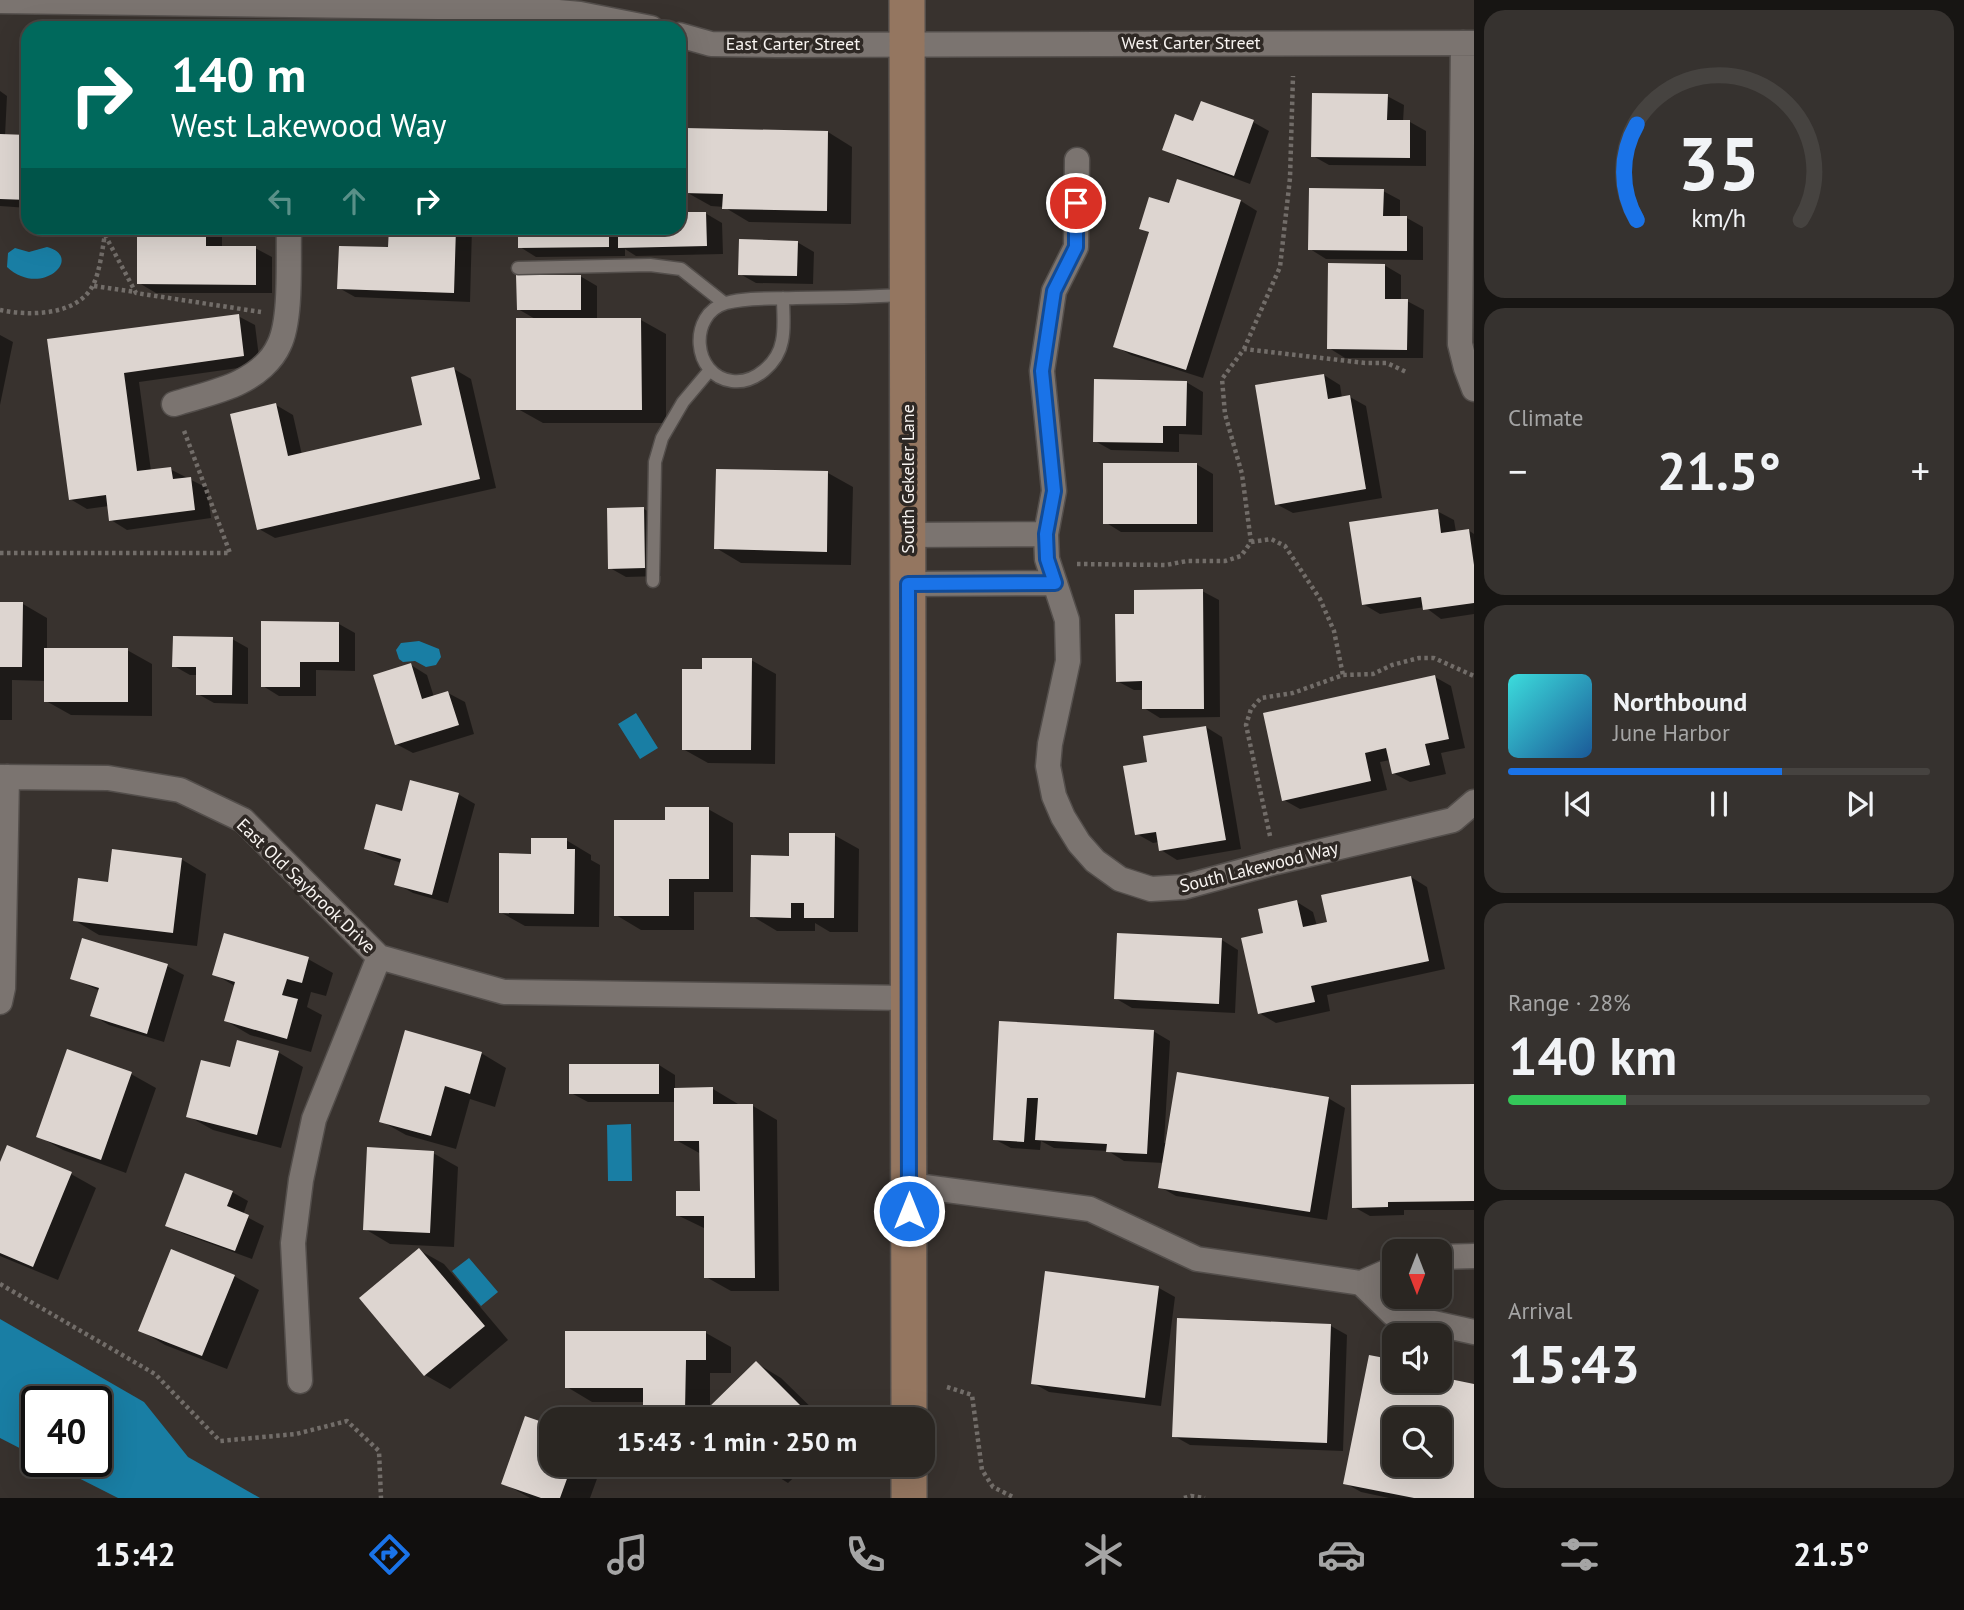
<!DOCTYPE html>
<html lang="en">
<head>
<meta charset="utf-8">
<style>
	:root { --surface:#2a2622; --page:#36322f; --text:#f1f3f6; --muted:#a5a5a5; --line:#464340; --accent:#1a73e8 }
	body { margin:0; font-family:"PT Sans",sans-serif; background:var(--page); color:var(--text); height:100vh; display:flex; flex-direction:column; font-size:26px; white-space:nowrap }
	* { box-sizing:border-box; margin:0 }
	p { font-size:23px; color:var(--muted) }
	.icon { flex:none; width:38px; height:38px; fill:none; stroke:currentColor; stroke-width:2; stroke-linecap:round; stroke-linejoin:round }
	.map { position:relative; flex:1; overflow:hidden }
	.drawer { display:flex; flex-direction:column; gap:10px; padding:10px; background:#171513; width:490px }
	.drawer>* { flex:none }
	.guide { position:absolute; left:21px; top:21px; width:665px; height:214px; border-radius:21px; box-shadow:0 7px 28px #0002,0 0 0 2px var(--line); background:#00695c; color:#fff; overflow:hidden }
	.needle { width:46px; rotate:180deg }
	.buttons { position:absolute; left:1382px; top:1239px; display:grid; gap:14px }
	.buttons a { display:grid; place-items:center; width:70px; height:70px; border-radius:14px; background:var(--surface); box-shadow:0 7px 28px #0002,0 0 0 2px var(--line); font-size:35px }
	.speed { position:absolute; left:21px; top:1386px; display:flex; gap:14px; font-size:35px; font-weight:700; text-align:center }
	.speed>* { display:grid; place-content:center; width:91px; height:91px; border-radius:50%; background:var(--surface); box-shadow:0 7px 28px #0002,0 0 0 2px var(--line); line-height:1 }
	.speed .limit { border:4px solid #111; border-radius:10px; background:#fff; color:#111 }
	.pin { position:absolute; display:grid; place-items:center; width:60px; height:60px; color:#fff; margin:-30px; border:4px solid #fff; border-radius:50%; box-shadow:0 2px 7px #0007 }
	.me { position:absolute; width:77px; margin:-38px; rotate:0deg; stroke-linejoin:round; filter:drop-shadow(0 0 5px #0008) }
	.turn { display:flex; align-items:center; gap:24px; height:147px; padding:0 35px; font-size:32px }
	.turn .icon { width:91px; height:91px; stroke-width:2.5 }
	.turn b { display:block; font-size:49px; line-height:60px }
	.lanes { display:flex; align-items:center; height:66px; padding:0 35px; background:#0003; justify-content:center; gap:35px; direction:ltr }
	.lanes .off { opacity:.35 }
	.big { font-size:52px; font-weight:700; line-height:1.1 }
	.drawer .card { flex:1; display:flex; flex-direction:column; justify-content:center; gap:10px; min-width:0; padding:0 24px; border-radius:21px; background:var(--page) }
	.drawer .dial { align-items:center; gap:0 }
	.dial svg { height:182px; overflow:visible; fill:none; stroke:var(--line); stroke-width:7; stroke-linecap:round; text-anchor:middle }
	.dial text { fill:var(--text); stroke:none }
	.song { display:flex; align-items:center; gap:21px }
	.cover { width:84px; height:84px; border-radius:10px; background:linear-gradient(135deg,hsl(180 70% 55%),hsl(210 70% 35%)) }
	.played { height:7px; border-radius:4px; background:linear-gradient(90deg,var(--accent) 65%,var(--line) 65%) }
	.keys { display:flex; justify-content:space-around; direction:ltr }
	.heat { display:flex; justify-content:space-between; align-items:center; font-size:38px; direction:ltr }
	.charge { height:10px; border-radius:5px; background:linear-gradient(90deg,#34c759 28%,var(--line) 0) }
	.trip { position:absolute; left:539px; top:1407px; width:396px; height:70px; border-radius:21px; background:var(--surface); box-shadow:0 7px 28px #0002,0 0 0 2px var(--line); font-weight:700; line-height:70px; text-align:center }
	.menu { display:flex; height:112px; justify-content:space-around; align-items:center; background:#110f0e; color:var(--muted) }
	.menu .icon { width:49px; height:49px }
	.menu .selected { color:var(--accent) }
	.menu b { font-size:32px; color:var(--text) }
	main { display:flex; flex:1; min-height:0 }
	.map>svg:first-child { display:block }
	.water { fill:#197ea4 }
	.shadow { fill:#0007; fill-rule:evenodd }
	.building { fill:#ddd5d0; fill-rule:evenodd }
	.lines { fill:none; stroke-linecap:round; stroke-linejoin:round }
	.lane-casing { stroke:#534e4b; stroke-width:15 }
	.street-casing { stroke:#534e4b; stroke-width:27 }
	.secondary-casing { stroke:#534e4b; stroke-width:38 }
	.path { stroke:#726d69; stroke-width:4.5; stroke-dasharray:3.5 3.5; stroke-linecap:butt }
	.lane { stroke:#7b7470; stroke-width:12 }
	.street { stroke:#7b7470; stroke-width:24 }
	.secondary { stroke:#947660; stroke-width:35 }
	.route-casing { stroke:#114b97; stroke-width:18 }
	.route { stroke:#1a73e8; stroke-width:12 }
	.labels { text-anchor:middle; stroke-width:7; stroke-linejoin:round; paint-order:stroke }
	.street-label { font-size:18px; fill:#f8f4f1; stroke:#2e2824 }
</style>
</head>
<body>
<main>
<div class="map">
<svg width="1474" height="1498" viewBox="0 0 1474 1498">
	<rect width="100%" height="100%" fill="#38322e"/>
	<path class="water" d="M47 247C85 257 41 299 7 267L8 253 15 248 29 252Z
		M419 641 439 649 441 657 436 665 426 667 415 661 403 662 399 659 396 650 401 643Z
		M636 713 658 748 640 759 618 724Z
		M631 1124 632 1181H608L607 1125Z
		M469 1258 498 1292 481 1306 452 1271Z
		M0 1319 144 1402 188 1457 260 1498H118L45 1461H96V1402H37V1457L0 1438Z"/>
	<path class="shadow" d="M0 91 7 96 5 136 28 137V208L0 206Z
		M1387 96 1404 105 1403 122H1410L1426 131V166L1329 165 1313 156Z
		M679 118 680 119V204H679Z
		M1253 122 1269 131 1250 184 1180 158 1164 149Z
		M828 132 852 147 851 224 749 222 724 207 711 206 686 192Z
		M1178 181 1241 201 1257 211 1203 378 1131 355 1115 346 1151 234 1141 228 1170 206Z
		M1383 191 1400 200V218H1407L1423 227V260L1326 259 1310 249Z
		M705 213 722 223 723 254 636 256 625 249V256L536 257 520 247V228H679V214Z
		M139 228H222V248H255L272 257V293H156L139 283Z
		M390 228H472L470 302 355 297 339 288 390 249Z
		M797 242 814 252 813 284 756 283 740 274Z
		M1384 265 1401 275V301H1407L1424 310 1423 358H1345L1329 348Z
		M580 276 597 286V320H641L666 334V423H543L518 409 537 320 518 309Z
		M238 316 255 325 260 365 139 382 151 471 170 469 207 488 211 518 127 530 111 520 109 506 87 509 70 499 49 341Z
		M0 335 13 342 0 405Z
		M454 369 471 379 496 488 275 538 259 529 276 405 293 415 302 455 424 426Z
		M1324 375 1340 385 1342 398 1350 397 1366 406 1382 498 1293 513 1276 504Z
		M1186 382 1203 392 1202 435 1179 434V452L1111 450 1095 441Z
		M1196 464 1213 474V532H1121L1105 522Z
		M828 473 853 487 851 565 741 563 716 548Z
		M644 509 660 518 661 576 626 577 610 568Z
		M1437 511 1454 520 1456 532 1468 530 1474 534V614L1441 619 1425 607 1380 614 1363 604Z
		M1202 591 1219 600 1220 717 1160 718 1144 708V690H1134L1117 681 1136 615Z
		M0 604H23L47 618V649L127 650 152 664V716L71 715 46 701V681L12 680V720H0Z
		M339 624 355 633V671L316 670V696H279L263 686Z
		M232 639 248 648V704L214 703 198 694V675H190L174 666Z
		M751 660 776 674 775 764 708 763 683 749 704 671Z
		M411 665 427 675 434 697 448 693 465 702 474 734 413 753 396 744Z
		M1435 677 1451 686 1465 748 1441 753 1446 774 1410 782 1393 773 1390 760 1380 762 1387 790 1300 809 1284 800Z
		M1206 727 1222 737 1241 849 1177 860 1161 850 1159 842 1153 843 1137 834 1149 764Z
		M458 794 475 804 448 903 413 893 397 884 402 863 382 857 366 848 404 813Z
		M708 809 733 823V892H694V930H641L616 915 667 822Z
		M834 835 859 849 858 932H830L815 923V931H777L752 916 791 858Z
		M566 840 591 855V860L600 865 599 927 525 926 500 912 533 856Z
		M181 859 206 874 197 946 99 935 74 920 109 884Z
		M1411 877 1427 887 1445 969 1327 995 1330 1011 1276 1023 1259 1013 1265 934 1297 902 1313 912 1317 926 1329 923Z
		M1222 940 1238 950 1235 1013 1132 1008 1115 998Z
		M308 959 333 973 326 996 311 992 307 1007 322 1015 311 1052 250 1035 226 1021 235 986 214 974Z
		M167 966 184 975 164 1042 109 1025 92 1015 100 991 72 978Z
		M1001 1023 1153 1031 1170 1041 1164 1143 1328 1098 1345 1108 1327 1220 1176 1196 1160 1187 1164 1163 1124 1161 1108 1151 1054 1148 1041 1141 1040 1150 1011 1148 994 1139Z
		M278 1052 303 1067 281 1148 213 1130 188 1116 232 1069Z
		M481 1053 506 1068 495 1107 470 1099 456 1149 406 1135 381 1121Z
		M659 1065 675 1075V1090L713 1089 738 1104V1106H753L777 1120 779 1291H731L706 1277V1229L677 1215 701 1192V1154L676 1140V1102H588L571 1093Z
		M131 1074 156 1088 126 1173 63 1150 38 1136Z
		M1474 1086V1210H1404V1215L1370 1216 1354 1207Z
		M8 1147 71 1174 96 1188 58 1280 0 1256V1166Z
		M433 1153 458 1167 454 1247 390 1244 365 1229Z
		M232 1192 248 1201 243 1215 264 1226 252 1259 184 1234 167 1225Z
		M419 1250 444 1264 508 1340 450 1389 425 1375Z
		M234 1276 259 1290 227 1369 165 1345 140 1330Z
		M1159 1288 1175 1297 1161 1406 1049 1392 1033 1383Z
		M1331 1326 1347 1335 1343 1451 1190 1445 1174 1436Z
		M706 1333 731 1347V1373H710V1409L756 1363 781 1378 823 1419H714L710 1415V1419H662L645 1409V1402H592L567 1387Z
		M1395 1381H1440L1474 1498H1389L1361 1492 1345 1483ZM1395 1419H1440V1465H1395Z
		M526 1418 551 1427V1465H602L590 1498H530L503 1483Z
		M759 1465H807L788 1483Z"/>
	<path class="building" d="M1312 93 1388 94 1387 120H1410V158L1311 157Z
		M1201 101 1254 120 1234 176 1162 150 1175 114 1193 121Z
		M685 128 828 131 827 211 722 209 723 194 684 193Z
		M0 134 28 135V200L0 199Z
		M1177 179 1241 200 1186 370 1113 347 1149 232 1139 229 1149 197 1169 203Z
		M1309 188 1384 189 1383 216H1407V251L1308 250Z
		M679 212H706L707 246 618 248V228H679Z
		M137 228H206V246H256V285L137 284Z
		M389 228H456L454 293 337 289 339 246 388 247Z
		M518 228H609V247L518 248Z
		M739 239 798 241 797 276 738 275Z
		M1328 263 1385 264V299H1408L1407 350 1327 349Z
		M516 275H581V310H517Z
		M239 314 244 356 124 373 137 471 171 467 173 479 191 477 195 510 109 521 106 495 69 500 47 339Z
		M516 318H641L642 410H516Z
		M454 367 480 479 257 530 230 414 276 403 288 456 422 425 411 377Z
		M1324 374 1328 399 1350 395 1366 489 1275 505 1255 385Z
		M1094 379 1187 381 1186 426H1163V443L1093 442Z
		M1103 463H1197V524H1103Z
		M716 469 828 471 827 552 714 549Z
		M644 507 645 568 608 569 607 508Z
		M1438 509 1441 533 1469 529 1474 565V603L1423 610 1421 597 1362 605 1349 522Z
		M1203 589 1204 709H1142V681L1116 682 1115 614H1134V590Z
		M0 602H23L22 667H0Z
		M261 621 339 622V662H300V687H261Z
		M173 636 233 637 232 695H196V667H172Z
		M44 648H128V702H44Z
		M702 658H752L751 750H682V669H702Z
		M411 663 422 699 448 691 459 725 395 745 373 675Z
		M1435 675 1449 739 1425 744 1430 765 1392 774 1386 748 1365 753 1371 781 1282 801 1263 713Z
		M1206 726 1226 840 1159 851 1156 832 1135 835 1123 766 1147 762 1143 736Z
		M410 780 459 793 432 895 394 885 401 859 364 849 376 804 402 811Z
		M665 807H709V879H669V916H614V820H665Z
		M789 833H835L834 918H804V903H791V918L750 917 751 855 789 856Z
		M531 838H567V849H575L574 914 499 913V853L531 854Z
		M112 849 182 858 173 933 73 921 78 878 108 882Z
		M1411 876 1429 961 1311 986 1315 1002 1258 1014 1241 938 1263 933 1258 909 1297 900 1303 927 1327 922 1321 895Z
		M224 933 309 957 302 983 287 979 282 995 298 999 287 1039 224 1021 235 982 212 975Z
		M1117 933 1222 938 1219 1004 1114 999Z
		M82 938 168 964 147 1034 90 1016 99 988 70 979Z
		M999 1021 1154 1030 1147 1154 1106 1152 1107 1144 1035 1140 1038 1098H1027L1024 1142 993 1140Z
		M405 1030 482 1052 470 1094 445 1086 431 1136 379 1122Z
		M237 1040 279 1051 257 1135 186 1117 201 1060 230 1067Z
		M67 1049 132 1072 101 1160 36 1137Z
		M569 1064H659V1094H569Z
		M1177 1072 1329 1097 1310 1212 1158 1188Z
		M1474 1084V1201L1388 1202V1207L1352 1208 1351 1085Z
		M713 1087V1104H753L755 1278H704V1216H676V1191H700L699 1141H674V1088Z
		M7 1145 72 1172 33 1267 0 1253V1162Z
		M367 1147 434 1151 430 1233 363 1230Z
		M185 1173 233 1191 227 1206 249 1215 235 1251 165 1226Z
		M419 1248 485 1326 424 1376 359 1298Z
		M171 1249 235 1275 202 1356 138 1331Z
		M1045 1271 1159 1286 1145 1398 1031 1384Z
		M1177 1318 1331 1324 1327 1443 1172 1437Z
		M565 1331H706V1360H686L685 1410H643V1388H565Z
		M1369 1355 1395 1360V1381H1440V1377L1474 1384V1498H1414L1343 1484ZM1395 1419H1440V1465H1395Z
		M756 1361 814 1419H711L704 1412Z
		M525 1416 551 1425V1465H572L560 1498H541L501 1484Z"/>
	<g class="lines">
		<defs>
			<path id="lane" d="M518 268 650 265 681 269 724 303
				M783 298C783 312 785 328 782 341 778 363 755 384 732 381 692 376 688 314 726 303 748 297 774 299 796 298 832 298 868 297 904 295
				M653 581 655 462 662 438 683 402 710 370"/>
			<path id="street" d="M0 1 516 8 580 14 651 28
				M679 35 711 44 776 45 1474 43
				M1463 43 1460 344 1466 368 1474 389
				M1077 160 1076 247 1054 291 1042 371 1054 491 1046 534 1047 559 1067 620 1068 661 1050 744 1048 766 1054 796 1063 817 1079 843 1095 861 1120 879 1151 889 1184 887 1276 862 1453 820 1474 802
				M174 404C196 397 220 392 240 382 256 374 272 361 279 345 292 319 288 258 289 228
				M908 535 1046 534
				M908 584 1055 583
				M0 777 108 778 180 790 243 820 379 957 504 992 908 998
				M0 1002 3 988 7 777
				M909 1185 1090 1209 1197 1259 1361 1283
				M1440 1257 1474 1256
				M1395 1268 1361 1283 1393 1314 1474 1332
				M300 1381 293 1243 301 1180 314 1119 379 957"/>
			<path id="secondary" d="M907 0 909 1419
				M909 1465V1498"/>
		</defs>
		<use href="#lane" class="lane-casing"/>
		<use href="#street" class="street-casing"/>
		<use href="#secondary" class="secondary-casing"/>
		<path class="path" d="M105 235 136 293 261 312
			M94 286 135 292
			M0 310C29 316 75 316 92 287 100 274 103 244 106 228
			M1244 349 1280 267 1290 178 1293 76
			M1251 542 1271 539 1285 546 1320 599 1334 631 1343 675
			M0 553H230L183 428
			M1077 564 1166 565 1187 561H1225L1241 556 1251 542 1242 474 1225 414 1222 379 1244 349 1365 363H1387L1406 372
			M1270 836 1246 725 1251 709 1261 698 1293 693 1343 675 1373 674 1392 665 1419 658H1434L1474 676
			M0 1284 155 1374 220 1441 296 1434 347 1421 379 1451 381 1498
			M947 1387 972 1395 982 1470 993 1487 1015 1498
			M1184 1498 1191 1496 1205 1498"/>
		<use href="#lane" class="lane"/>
		<use href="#street" class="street"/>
		<use href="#secondary" class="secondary"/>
	</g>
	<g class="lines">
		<defs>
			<path id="route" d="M909 1211 908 584 1055 583 1047 559 1046 534 1054 491 1042 371 1054 291 1076 247V203"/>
		</defs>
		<use href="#route" class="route-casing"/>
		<use href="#route" class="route"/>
	</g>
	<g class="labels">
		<g class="street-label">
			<text x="1191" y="49">West Carter Street</text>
			<text x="793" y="50">East Carter Street</text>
			<text transform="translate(908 479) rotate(-90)" y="6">South Gekeler Lane</text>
			<text transform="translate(1259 867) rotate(-14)" y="6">South Lakewood Way</text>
			<text transform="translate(306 886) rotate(44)" y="6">East Old Saybrook Drive</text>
		</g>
	</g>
</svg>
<div class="buttons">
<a><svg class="needle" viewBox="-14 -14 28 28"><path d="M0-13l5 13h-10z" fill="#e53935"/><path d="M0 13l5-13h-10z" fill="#a5a5a5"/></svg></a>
<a><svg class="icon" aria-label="sound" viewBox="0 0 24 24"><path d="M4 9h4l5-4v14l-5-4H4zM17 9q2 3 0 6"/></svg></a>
<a><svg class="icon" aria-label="search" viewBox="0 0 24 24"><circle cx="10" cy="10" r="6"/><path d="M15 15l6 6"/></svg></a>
</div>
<div class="speed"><div class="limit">40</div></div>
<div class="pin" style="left:1076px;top:203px;background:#d93025"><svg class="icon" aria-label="arrive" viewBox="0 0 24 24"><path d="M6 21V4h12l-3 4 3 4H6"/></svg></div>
<svg class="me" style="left:909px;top:1211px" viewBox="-20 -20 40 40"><circle r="17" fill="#1a73e8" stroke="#fff" stroke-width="3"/><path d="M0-11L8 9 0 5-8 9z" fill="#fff"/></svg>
<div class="trip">15:43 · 1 min · 250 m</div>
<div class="guide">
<div class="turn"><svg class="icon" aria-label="right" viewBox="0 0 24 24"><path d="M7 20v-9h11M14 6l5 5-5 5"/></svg><div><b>140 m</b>West Lakewood Way</div></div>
<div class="lanes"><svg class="icon off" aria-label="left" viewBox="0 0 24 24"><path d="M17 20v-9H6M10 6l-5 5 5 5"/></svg><svg class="icon off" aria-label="ahead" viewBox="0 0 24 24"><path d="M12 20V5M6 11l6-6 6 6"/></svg><svg class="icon" aria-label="right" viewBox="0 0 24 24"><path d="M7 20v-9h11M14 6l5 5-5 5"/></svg></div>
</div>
</div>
<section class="drawer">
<div class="card dial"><svg viewBox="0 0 100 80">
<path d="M14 69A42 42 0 1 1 86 69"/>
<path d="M14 69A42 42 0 0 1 14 27" stroke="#1a73e8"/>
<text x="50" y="56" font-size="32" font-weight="700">35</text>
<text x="50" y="72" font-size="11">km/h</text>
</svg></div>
<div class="card"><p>Climate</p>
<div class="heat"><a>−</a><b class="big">21.5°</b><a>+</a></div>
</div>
<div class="card">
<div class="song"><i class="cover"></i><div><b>Northbound</b><p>June Harbor</p></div></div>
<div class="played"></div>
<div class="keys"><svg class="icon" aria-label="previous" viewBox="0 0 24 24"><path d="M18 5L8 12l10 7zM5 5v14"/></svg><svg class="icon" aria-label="pause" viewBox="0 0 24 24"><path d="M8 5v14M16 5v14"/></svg><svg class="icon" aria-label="next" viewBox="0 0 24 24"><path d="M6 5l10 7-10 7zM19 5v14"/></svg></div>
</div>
<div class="card"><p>Range · 28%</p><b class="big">140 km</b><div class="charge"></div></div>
<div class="card"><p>Arrival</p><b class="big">15:43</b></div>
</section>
</main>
<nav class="menu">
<b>15:42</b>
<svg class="icon selected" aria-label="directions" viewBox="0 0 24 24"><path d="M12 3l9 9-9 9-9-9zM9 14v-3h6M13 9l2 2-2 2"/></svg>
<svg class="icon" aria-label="music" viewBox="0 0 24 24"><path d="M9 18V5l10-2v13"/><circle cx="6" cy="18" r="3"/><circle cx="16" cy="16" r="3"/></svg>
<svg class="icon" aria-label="phone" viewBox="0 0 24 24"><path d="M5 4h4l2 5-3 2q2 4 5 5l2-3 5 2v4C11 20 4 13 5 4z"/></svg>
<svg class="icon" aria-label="climate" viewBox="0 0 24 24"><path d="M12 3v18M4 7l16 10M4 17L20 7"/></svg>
<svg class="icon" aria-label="car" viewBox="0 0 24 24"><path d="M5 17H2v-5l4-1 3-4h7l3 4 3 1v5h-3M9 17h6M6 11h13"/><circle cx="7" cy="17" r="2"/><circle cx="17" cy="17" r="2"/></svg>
<svg class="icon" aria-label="filters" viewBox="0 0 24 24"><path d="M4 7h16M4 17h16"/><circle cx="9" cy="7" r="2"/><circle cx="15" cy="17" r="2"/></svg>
<b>21.5°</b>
</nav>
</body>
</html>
